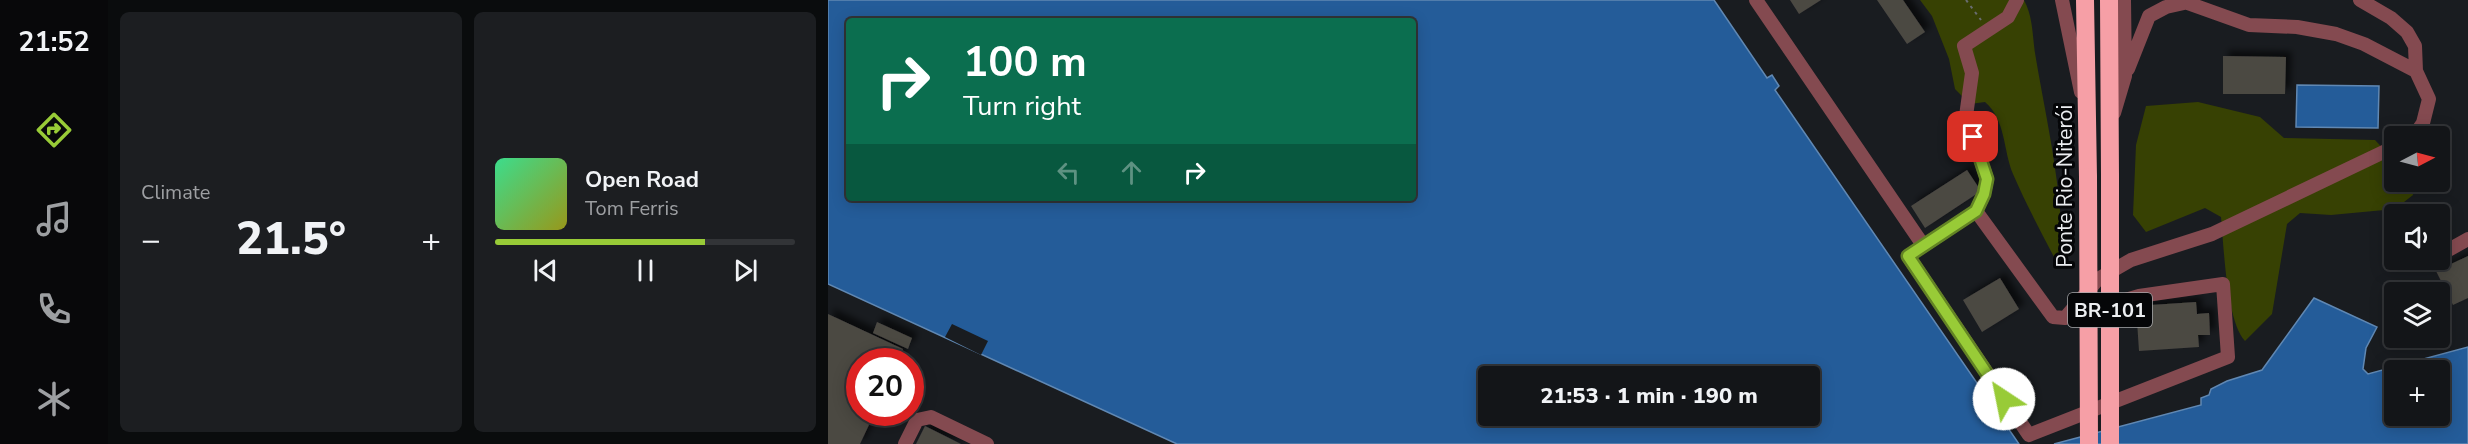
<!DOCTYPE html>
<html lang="en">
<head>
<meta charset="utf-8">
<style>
	:root { --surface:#131518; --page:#1c1e21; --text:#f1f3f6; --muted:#9d9fa2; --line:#323437; --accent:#98cb37 }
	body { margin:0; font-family:"Nunito Sans",sans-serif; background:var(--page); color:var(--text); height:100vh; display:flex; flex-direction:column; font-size:22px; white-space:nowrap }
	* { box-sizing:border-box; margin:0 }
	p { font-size:20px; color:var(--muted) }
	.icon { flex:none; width:33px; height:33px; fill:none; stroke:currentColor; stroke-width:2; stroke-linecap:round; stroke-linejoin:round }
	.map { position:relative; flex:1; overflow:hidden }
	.side { display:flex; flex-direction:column; gap:12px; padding:12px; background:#0a0c0d; width:720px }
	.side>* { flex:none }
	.banner { position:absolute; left:18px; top:18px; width:570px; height:183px; border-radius:6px; box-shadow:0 3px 15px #0003,0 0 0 2px var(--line); background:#0b6e4f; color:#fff; overflow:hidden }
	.needle { width:39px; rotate:84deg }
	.tools { position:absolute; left:1556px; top:126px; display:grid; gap:12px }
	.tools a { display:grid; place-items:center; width:66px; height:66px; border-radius:6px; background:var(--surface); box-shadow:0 3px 15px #0003,0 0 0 2px var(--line); font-size:30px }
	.speed { position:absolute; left:18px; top:348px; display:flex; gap:12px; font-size:30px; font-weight:700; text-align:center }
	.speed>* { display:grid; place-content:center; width:78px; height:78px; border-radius:50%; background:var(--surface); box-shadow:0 3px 15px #0003,0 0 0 2px var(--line); line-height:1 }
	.speed .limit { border:9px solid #d22; background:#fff; color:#111 }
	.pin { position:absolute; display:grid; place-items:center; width:51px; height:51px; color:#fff; margin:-26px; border-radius:12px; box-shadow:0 3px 9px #0006 }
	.me { position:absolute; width:66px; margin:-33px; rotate:326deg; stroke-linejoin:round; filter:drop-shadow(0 0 4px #0008) }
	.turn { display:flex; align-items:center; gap:21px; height:126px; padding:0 18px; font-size:27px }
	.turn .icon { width:78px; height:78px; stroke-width:2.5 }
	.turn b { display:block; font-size:42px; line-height:51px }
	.lanes { display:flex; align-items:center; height:57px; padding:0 18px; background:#0003; justify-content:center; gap:30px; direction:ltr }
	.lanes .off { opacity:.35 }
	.big { font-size:45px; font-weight:800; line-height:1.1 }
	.side .card { flex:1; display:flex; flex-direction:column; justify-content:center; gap:9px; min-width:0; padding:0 21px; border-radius:9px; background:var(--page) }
	.song { display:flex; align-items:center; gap:18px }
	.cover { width:72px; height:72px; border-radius:9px; background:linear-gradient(135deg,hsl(150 70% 55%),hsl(60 70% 35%)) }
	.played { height:6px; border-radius:3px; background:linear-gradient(90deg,var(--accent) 70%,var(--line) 70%) }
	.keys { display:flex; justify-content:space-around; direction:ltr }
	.heat { display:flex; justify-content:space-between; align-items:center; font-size:33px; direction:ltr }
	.side .tiles { flex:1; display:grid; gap:12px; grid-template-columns:repeat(2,1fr) }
	.trip { position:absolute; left:650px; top:366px; width:342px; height:60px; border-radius:6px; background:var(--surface); box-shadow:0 3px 15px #0003,0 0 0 2px var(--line); font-weight:800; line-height:60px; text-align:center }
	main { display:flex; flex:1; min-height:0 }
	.dock { display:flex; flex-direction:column; width:108px; justify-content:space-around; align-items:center; background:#08080a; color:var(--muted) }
	.dock .icon { width:42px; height:42px }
	.dock .current { color:var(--accent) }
	.dock b { font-size:27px; color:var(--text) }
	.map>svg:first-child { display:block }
	.green { fill:#374103 }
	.water { fill:#245c99; stroke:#6088b3; stroke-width:1.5; fill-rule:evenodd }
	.pier { fill:#191c20 }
	.building { fill:#4b4843; filter:url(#shadow) }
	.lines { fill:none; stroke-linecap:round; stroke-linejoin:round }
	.path { stroke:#696c70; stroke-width:2; stroke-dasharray:3 4.5; stroke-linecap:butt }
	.minor { stroke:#844a50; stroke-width:14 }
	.highway { stroke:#f69fa6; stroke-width:18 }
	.highway-bridge { stroke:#f69fa6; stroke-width:18 }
	.route-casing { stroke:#638424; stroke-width:15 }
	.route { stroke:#98cb37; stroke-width:10 }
	.labels { text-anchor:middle; stroke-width:6; stroke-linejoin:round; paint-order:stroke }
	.shield { fill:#050608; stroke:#a7a8ab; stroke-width:1.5 }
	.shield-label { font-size:20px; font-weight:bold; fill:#eceef1 }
	.street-label { font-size:21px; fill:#eceef1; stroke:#050608 }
</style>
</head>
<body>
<main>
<nav class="dock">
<b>21:52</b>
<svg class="icon current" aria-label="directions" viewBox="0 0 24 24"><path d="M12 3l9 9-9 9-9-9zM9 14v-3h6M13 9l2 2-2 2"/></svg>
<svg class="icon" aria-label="music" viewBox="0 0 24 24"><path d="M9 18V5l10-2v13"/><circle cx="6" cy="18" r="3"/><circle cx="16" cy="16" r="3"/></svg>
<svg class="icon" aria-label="phone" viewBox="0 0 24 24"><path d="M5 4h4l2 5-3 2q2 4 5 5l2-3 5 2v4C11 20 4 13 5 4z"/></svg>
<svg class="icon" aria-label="climate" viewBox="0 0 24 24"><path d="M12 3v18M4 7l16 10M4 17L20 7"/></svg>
</nav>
<section class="side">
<div class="tiles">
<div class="card"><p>Climate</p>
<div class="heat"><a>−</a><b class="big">21.5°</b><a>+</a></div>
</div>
<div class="card">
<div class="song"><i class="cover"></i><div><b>Open Road</b><p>Tom Ferris</p></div></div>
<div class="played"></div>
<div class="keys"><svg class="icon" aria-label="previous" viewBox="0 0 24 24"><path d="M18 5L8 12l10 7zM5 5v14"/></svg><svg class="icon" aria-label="pause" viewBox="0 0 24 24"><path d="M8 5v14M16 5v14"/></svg><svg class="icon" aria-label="next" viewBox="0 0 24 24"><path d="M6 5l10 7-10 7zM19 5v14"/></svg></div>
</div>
</div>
</section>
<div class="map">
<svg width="1640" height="444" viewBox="0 0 1640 444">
	<defs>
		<filter id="shadow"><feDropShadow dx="5.5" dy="-5.5" stdDeviation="3" flood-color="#0009"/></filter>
	</defs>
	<rect width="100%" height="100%" fill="#191c20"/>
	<path class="green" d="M1092 0H1196C1206 19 1204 38 1208 59 1219 123 1234 187 1234 252L1226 257C1212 230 1197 202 1185 174 1175 150 1178 120 1157 102L1142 104 1127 89 1121 59 1104 16Z
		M1370 102 1432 117 1456 138 1547 140 1566 160V182H1583L1585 195 1567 209 1503 215 1472 213 1459 224 1444 314 1417 341C1398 320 1396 247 1393 217L1377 208 1318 232 1305 215 1308 145 1318 106Z"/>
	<path class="water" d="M0 0H886L939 78 944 75 951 86 947 90 1191 444H349L0 284ZM21 21H585V198H21ZM660 376H981V416H660Z
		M1469 85 1551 86 1550 128 1468 127Z
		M1486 298 1549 327 1538 348 1535 369 1540 374 1640 347V444H1226L1373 405V398L1381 395 1383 389 1399 381 1434 370ZM1566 370H1611V416H1566Z"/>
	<path class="pier" d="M124 324 160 341 153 355 117 337Z"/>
	<path class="building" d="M962 0H993L971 14Z
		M1049 0H1075L1097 32 1079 44Z
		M1395 56 1458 57 1457 94H1395Z
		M1139 170 1153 191 1097 228 1083 206Z
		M1640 256V298L1625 305 1608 271Z
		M1172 278 1191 309 1154 332 1135 300Z
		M1368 302 1369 314 1381 313 1382 335H1370L1371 347 1311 351 1308 306Z
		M0 314 75 349 70 362H32V412H47L32 444H0Z
		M49 322 84 338 80 349 45 333Z
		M97 426 133 444H88Z"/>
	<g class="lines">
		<path class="path" d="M1138 0 1153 20"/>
		<path class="minor" d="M928 0 1095 245
			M1234 0 1253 92
			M1351 0 1421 25 1469 27 1508 34 1536 44 1588 71
			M1532 0 1563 18 1579 32 1587 46 1588 71 1601 99 1595 123 1586 136
			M1300 69 1321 16 1338 7 1356 3
			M1286 113 1297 76 1296 0
			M1148 211 1080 256 1201 435 1400 357 1395 284 1311 296 1237 318 1225 317 1148 211 1156 194 1159 179 1138 116 1144 73 1136 46 1180 17 1189 0
			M1615 253 1640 239
			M1237 318 1270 279 1303 260 1384 234 1566 147
			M77 444 89 420 103 417 159 444"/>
		<path class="highway" d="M1257 0 1260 177
			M1281 0 1282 176"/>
		<path class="highway-bridge" d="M1260 177 1261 444
			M1282 444V176"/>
	</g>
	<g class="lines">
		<defs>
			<path id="route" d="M1145 137 1159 179 1156 194 1148 211 1080 256 1176 399"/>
		</defs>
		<use href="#route" class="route-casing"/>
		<use href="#route" class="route"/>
	</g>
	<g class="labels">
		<rect class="shield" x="1240" y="293" width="84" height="34" rx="4.5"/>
		<g class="shield-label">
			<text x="1282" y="317">BR-101</text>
		</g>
		<g class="street-label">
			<text transform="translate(1237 186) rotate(-90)" y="7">Ponte Rio-Niterói</text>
		</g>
	</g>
</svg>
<div class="tools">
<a><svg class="needle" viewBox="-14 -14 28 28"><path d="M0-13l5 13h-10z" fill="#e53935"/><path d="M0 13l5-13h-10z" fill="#9d9fa2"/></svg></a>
<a><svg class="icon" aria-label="sound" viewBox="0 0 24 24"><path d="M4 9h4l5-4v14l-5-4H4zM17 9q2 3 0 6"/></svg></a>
<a><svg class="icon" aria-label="layers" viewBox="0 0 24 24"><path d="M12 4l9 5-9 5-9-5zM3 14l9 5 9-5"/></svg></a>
<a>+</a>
</div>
<div class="speed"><div class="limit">20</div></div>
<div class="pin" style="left:1145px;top:137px;background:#d93025"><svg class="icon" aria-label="arrive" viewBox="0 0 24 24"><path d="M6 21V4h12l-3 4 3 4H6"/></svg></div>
<svg class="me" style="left:1176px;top:399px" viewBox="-20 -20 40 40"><circle r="19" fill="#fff"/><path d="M0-13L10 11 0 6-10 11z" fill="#98cb37"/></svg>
<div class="trip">21:53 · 1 min · 190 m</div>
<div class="banner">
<div class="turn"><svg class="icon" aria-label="right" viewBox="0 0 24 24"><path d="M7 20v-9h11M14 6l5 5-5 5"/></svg><div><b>100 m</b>Turn right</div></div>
<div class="lanes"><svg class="icon off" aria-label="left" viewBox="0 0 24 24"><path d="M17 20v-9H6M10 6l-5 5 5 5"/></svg><svg class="icon off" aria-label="ahead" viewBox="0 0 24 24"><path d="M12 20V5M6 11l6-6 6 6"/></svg><svg class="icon" aria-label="right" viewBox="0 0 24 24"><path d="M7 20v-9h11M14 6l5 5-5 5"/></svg></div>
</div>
</div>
</main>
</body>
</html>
